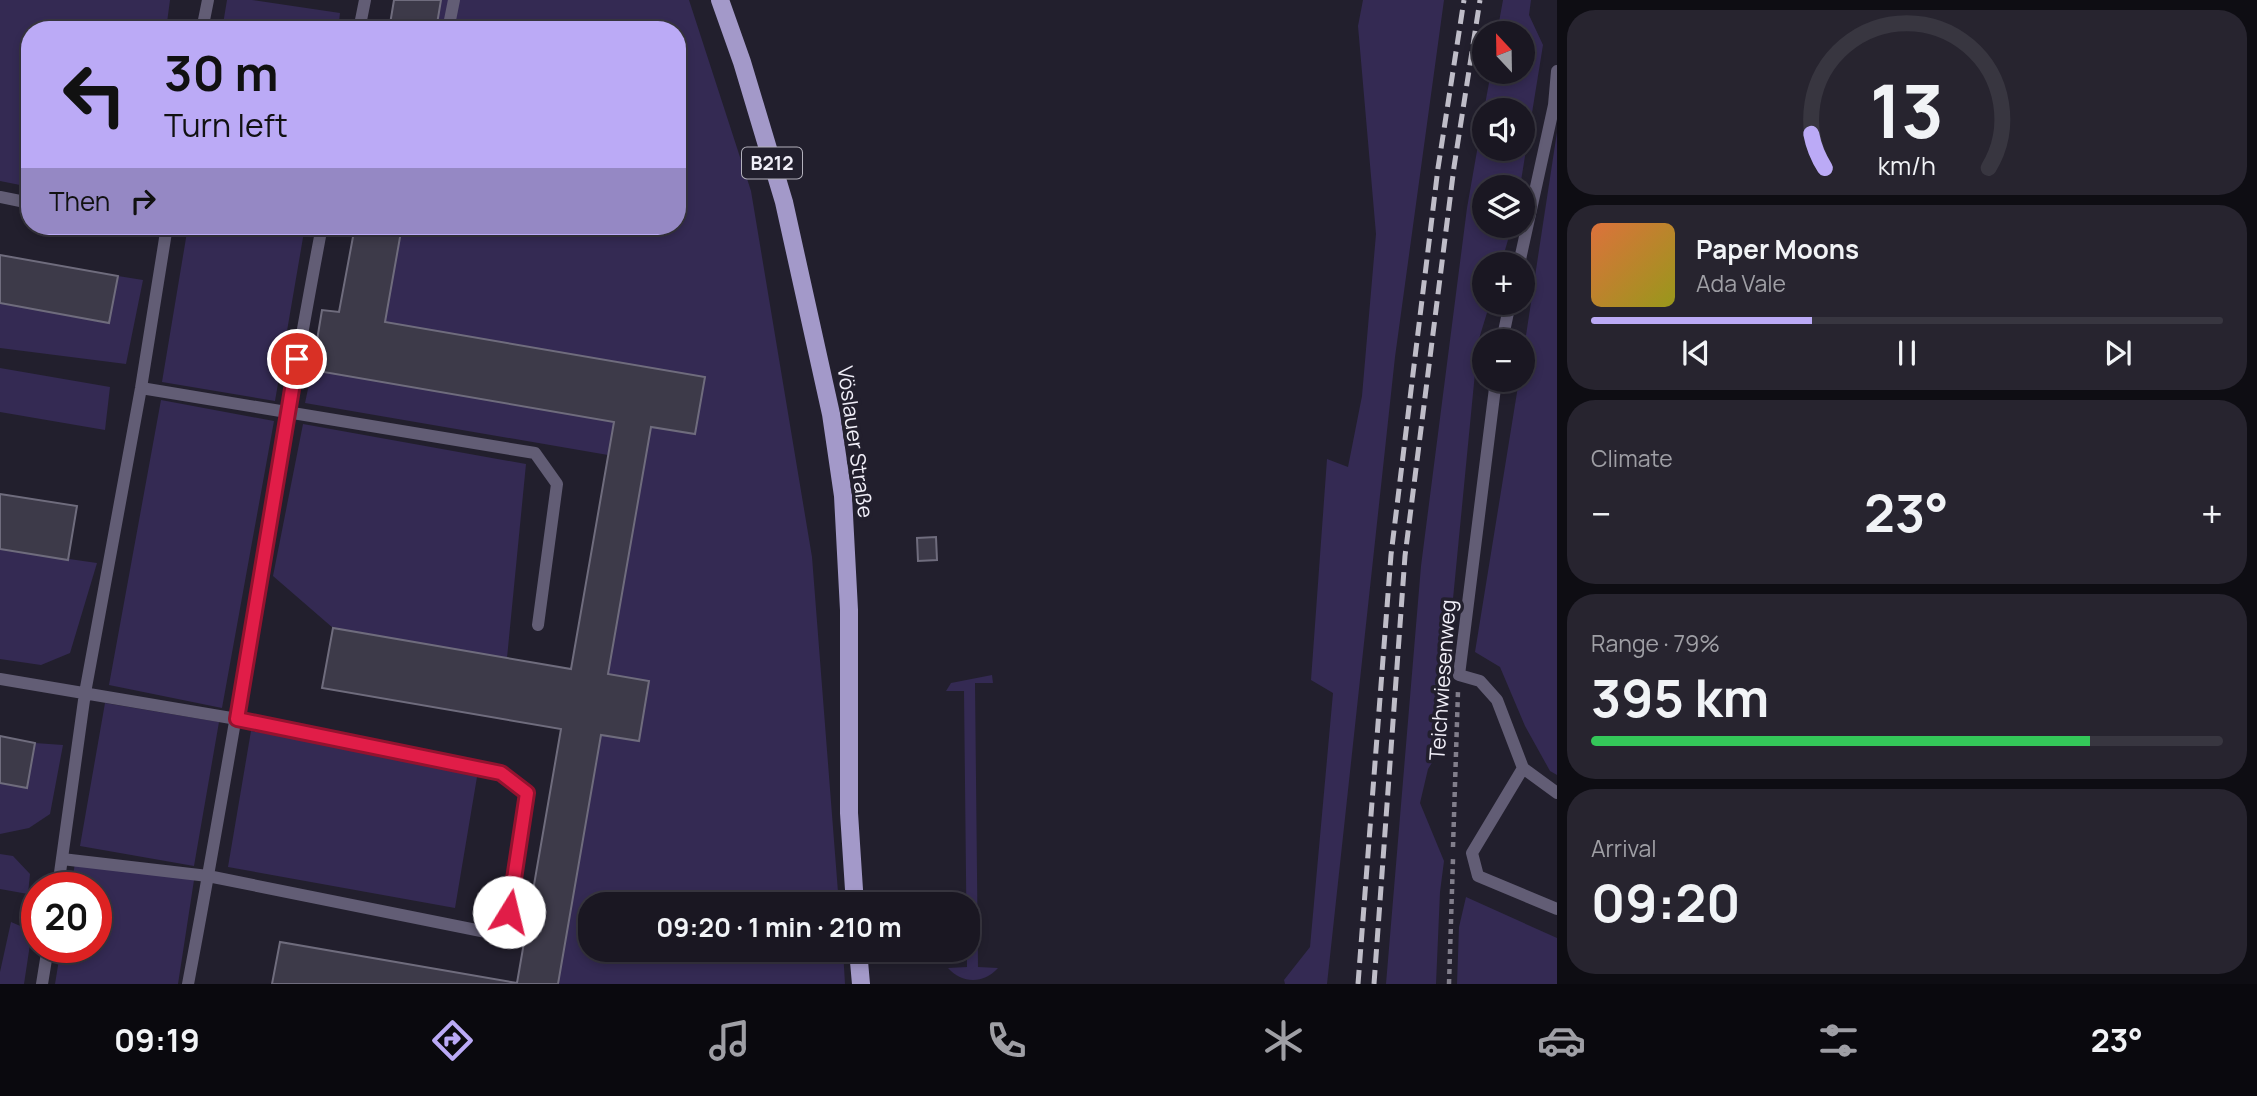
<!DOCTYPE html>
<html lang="en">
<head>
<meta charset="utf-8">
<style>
	:root { --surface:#1a1722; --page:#27242f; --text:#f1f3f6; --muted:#9f9fa5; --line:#383640; --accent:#bbaaf6 }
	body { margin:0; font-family:Manrope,sans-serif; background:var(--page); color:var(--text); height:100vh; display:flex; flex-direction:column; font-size:26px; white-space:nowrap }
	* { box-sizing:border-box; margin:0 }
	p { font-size:23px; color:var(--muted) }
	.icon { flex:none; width:38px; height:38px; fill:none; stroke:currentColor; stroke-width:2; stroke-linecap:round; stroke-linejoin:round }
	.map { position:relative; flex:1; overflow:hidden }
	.side { display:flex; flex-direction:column; gap:10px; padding:10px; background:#0e0d13; width:700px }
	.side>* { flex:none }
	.top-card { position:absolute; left:21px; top:21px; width:665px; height:214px; border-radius:28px; box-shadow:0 4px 10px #0003,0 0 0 2px var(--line); background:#bbaaf6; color:#111; overflow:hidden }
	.needle { width:46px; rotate:338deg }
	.buttons { position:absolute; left:1472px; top:21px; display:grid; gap:14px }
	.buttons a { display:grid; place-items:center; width:63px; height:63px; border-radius:50%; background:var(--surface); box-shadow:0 4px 10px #0003,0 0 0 2px var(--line); font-size:35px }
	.speed { position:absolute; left:21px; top:872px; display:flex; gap:14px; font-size:35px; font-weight:700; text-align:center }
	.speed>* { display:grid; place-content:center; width:91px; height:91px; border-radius:50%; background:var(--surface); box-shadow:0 4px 10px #0003,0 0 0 2px var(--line); line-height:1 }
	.speed .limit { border:10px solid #d22; background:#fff; color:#111 }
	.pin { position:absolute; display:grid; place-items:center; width:60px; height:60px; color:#fff; margin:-30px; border:4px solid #fff; border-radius:50%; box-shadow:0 2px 7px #0007 }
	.me { position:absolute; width:77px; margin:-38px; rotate:9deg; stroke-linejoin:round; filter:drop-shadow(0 0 5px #0008) }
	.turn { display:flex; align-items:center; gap:24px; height:147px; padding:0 28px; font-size:32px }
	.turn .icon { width:91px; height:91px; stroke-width:2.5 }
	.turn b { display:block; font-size:49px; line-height:60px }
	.then { display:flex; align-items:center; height:66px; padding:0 28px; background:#0003; gap:14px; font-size:26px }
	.big { font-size:52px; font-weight:700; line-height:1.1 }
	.side .card { flex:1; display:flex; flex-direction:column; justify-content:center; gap:10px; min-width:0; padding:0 24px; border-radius:28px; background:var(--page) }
	.side .dial { align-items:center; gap:0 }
	.dial svg { height:182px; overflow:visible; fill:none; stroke:var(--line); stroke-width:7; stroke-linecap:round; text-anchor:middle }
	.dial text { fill:var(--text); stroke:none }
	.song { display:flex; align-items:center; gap:21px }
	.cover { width:84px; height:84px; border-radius:10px; background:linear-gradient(135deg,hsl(20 70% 55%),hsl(60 70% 35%)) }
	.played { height:7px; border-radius:4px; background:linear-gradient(90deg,var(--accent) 35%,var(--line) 35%) }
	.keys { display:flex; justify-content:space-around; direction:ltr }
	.heat { display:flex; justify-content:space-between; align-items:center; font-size:38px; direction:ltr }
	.charge { height:10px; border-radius:5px; background:linear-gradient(90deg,#34c759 79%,var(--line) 0) }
	.trip { position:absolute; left:578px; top:892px; width:402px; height:70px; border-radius:28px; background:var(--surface); box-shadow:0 4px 10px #0003,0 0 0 2px var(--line); font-weight:700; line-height:70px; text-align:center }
	.tabs { display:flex; height:112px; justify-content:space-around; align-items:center; background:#0a090e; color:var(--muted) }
	.tabs .icon { width:49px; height:49px }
	.tabs .on { color:var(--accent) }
	.tabs b { font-size:32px; color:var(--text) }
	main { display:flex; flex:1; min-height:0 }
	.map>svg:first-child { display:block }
	.green { fill:#342a53 }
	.building { fill:#3d3a49; stroke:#6f6c7d; stroke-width:2 }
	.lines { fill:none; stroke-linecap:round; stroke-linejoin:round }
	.path { stroke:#817e8b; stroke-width:4.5; stroke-dasharray:5 5; stroke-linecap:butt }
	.lane { stroke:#625d75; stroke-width:12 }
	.primary { stroke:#a399c9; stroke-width:18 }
	.rail { stroke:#bfbdc8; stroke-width:5; stroke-dasharray:14 7; stroke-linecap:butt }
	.route-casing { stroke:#92132f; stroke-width:18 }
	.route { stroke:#e11d48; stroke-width:12 }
	.labels { text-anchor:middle; stroke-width:7; stroke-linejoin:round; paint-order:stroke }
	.shield { fill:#221f2d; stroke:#b3b1bc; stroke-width:2 }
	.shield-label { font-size:19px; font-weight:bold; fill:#f1eff9 }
	.street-label { font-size:21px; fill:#f1eff9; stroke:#221f2d }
</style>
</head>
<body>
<main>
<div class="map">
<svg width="1557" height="984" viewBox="0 0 1557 984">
	<rect width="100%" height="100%" fill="#221f2d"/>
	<path class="green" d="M0 0H170L166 30H30V187L0 181Z
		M227 0H252L340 13 338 30H222Z
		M441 0H689L751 191 812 557 839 905H590V950H843L845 984H558L601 735 639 741 649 681 608 674 651 427 695 434 705 377 385 323 402 226H677V30H436Z
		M1363 0H1444L1395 357 1327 984H1285L1284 980 1310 947 1333 693 1311 680 1327 459 1348 467 1362 396 1376 234 1358 26Z
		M1503 0H1531L1529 15 1543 45 1520 187H1484V226H1512L1501 264H1484V303H1490L1478 342 1438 753 1428 769 1420 803 1444 861 1440 892 1436 984H1386L1421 566 1467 208 1484 111V149H1522V110H1484L1491 72H1522V33H1497Z
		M1557 132V775L1550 771 1525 726 1500 667 1475 652 1519 380H1522L1523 355Z
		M188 226H305L275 401 162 382Z
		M118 276 143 280 126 364 0 348V303L109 323Z
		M0 368 110 387 105 430 0 412Z
		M312 370 614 422 608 455 305 403Z
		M161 400 274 421 222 708 109 685Z
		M303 424 526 464 507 658 333 628 273 576Z
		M0 549 97 563 70 653 41 665 0 659Z
		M992 675 993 683H975L978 967 998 968C984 984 962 984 948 968L967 967 964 691H946L951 683Z
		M105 703 219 722 194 866 80 846Z
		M251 731 478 771 455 908 228 867Z
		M35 743 63 745 50 814 29 828 0 834V783L27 788Z
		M0 854 13 856 30 874 28 894 0 889Z
		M75 863 194 880 178 984H55L61 947H96V887H71Z
		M1466 897 1557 938V984H1457L1459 927Z
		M11 922 32 931 24 984H0V972Z"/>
	<path class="building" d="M394 0H441L436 30H389Z
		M355 226H402L385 322 705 377 695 434 651 427 608 674 649 681 639 741 601 735 558 984H272L280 942 517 983 561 729 322 688 333 628 571 669 614 422 312 370 322 310 339 312Z
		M0 255 118 276 109 323 0 303Z
		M0 494 77 506 68 560 0 549Z
		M936 537 937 560 918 561 917 538Z
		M0 736 35 743 27 788 0 783Z"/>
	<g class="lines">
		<path class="path" d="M1453 847 1458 691
			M1449 984 1453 859"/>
		<path class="lane" d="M202 30 208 0
			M359 30 365 0
			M448 30 454 0
			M0 197 30 203
			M143 226 166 231
			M1519 264 1554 105 1557 71
			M1502 341 1510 303
			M1496 380 1459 675 1480 681 1497 700 1523 768 1557 793
			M141 388 535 453 557 484 538 625
			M0 679 237 719 501 773 527 793 506 936 208 876 62 859
			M1523 768 1472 853 1478 876 1557 909
			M58 887 85 693 141 388 167 226
			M42 984 48 947
			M188 984C236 732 274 478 322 226"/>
		<path class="primary" d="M720 0 742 62 784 202 831 414 843 496 849 610V813L855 905
			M858 950 861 984"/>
		<path class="rail" d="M1358 984 1391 555 1438 168 1464 0
			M1374 984 1405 556 1454 167 1480 0"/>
	</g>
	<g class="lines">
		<defs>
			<path id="route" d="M297 359 237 719 501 773 527 793 509 912"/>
		</defs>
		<use href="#route" class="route-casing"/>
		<use href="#route" class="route"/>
	</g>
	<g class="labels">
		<rect class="shield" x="742" y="147.5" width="60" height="31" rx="5"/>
		<g class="shield-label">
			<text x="772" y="170">B212</text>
		</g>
		<g class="street-label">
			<text transform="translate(855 442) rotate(82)" y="7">Vöslauer Straße</text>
			<text transform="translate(1443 680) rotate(-86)" y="7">Teichwiesenweg</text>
		</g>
	</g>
</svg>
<div class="buttons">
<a><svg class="needle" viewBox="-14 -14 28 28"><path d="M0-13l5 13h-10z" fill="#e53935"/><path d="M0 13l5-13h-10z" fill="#9f9fa5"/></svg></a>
<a><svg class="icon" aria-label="sound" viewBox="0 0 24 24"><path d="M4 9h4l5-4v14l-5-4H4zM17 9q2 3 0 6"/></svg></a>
<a><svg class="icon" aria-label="layers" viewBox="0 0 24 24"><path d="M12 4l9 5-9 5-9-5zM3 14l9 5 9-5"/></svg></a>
<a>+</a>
<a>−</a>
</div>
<div class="speed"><div class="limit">20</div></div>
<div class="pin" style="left:297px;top:359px;background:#d93025"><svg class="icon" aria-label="arrive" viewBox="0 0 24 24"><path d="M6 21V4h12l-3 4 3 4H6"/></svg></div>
<svg class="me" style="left:509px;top:912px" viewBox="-20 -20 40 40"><circle r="19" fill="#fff"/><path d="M0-13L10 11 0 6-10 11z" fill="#e11d48"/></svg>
<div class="trip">09:20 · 1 min · 210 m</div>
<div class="top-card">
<div class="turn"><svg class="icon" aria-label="left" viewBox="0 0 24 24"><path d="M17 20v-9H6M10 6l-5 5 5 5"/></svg><div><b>30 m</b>Turn left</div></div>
<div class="then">Then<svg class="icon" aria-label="right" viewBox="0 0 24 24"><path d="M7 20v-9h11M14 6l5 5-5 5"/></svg></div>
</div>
</div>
<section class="side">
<div class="card dial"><svg viewBox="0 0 100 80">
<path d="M14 69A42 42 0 1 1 86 69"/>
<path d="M14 69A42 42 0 0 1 8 54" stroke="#bbaaf6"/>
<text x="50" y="56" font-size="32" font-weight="700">13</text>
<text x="50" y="72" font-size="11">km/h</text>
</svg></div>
<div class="card">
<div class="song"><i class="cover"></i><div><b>Paper Moons</b><p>Ada Vale</p></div></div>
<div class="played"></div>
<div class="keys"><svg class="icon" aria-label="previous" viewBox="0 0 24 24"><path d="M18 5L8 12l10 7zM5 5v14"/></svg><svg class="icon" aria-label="pause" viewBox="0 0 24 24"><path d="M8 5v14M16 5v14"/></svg><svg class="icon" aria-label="next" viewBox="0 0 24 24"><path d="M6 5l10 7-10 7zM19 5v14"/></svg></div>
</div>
<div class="card"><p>Climate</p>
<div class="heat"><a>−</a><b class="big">23°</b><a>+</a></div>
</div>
<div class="card"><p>Range · 79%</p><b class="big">395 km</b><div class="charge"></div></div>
<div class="card"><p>Arrival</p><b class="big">09:20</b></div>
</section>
</main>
<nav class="tabs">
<b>09:19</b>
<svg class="icon on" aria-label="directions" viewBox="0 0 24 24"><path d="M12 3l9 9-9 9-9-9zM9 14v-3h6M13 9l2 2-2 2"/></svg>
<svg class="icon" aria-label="music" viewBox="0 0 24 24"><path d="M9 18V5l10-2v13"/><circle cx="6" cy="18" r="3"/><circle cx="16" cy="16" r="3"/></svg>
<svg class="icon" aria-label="phone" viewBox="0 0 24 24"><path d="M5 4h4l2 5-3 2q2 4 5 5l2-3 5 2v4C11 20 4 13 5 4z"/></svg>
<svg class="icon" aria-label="climate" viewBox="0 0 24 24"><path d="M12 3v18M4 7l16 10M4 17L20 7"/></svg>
<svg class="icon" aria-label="car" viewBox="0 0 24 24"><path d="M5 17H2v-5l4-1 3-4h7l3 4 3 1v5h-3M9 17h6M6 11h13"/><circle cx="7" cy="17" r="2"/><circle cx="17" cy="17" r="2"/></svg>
<svg class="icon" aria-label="filters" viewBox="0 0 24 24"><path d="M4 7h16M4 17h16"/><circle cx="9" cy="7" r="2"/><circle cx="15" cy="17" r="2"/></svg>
<b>23°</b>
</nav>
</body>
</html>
